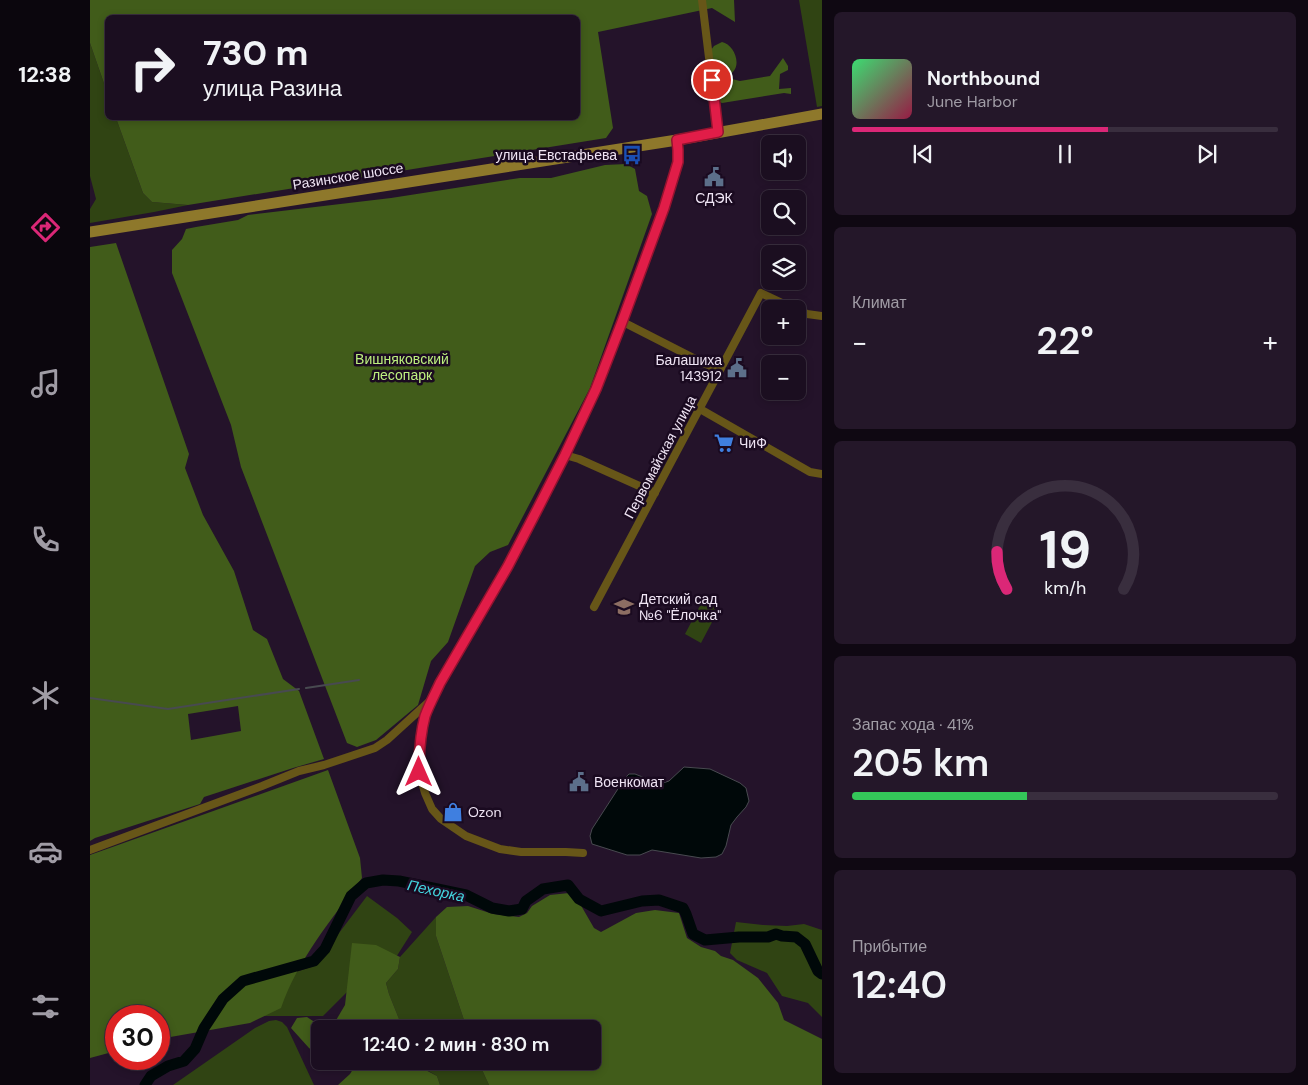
<!DOCTYPE html>
<html lang="ru">
<head>
<meta charset="utf-8">
<style>
	:root { --surface:#1b0e20; --page:#241729; --text:#f1f3f6; --muted:#a09ca5; --line:#392e3e; --accent:#db2777 }
	body { margin:0; font-family:"DM Sans",sans-serif; background:var(--page); color:var(--text); height:100vh; display:flex; flex-direction:column; font-size:19px; white-space:nowrap }
	* { box-sizing:border-box; margin:0 }
	p { font-size:16px; color:var(--muted) }
	.icon { flex:none; width:28px; height:28px; fill:none; stroke:currentColor; stroke-width:2; stroke-linecap:round; stroke-linejoin:round }
	.map { position:relative; flex:1; overflow:hidden }
	.sheet { display:flex; flex-direction:column; gap:12px; padding:12px; background:#0f0812; width:486px }
	.sheet>* { flex:none }
	.banner { position:absolute; left:15px; top:15px; width:475px; height:105px; border-radius:8px; box-shadow:0 2px 8px #0003,0 0 0 1px var(--line); background:#1b0e20; color:var(--text); overflow:hidden }
	.controls { position:absolute; left:671px; top:135px; display:grid; gap:10px }
	.controls a { display:grid; place-items:center; width:45px; height:45px; border-radius:8px; background:var(--surface); box-shadow:0 2px 8px #0003,0 0 0 1px var(--line); font-size:25px }
	.speed { position:absolute; left:15px; top:1005px; display:flex; gap:10px; font-size:25px; font-weight:700; text-align:center }
	.speed>* { display:grid; place-content:center; width:65px; height:65px; border-radius:50%; background:var(--surface); box-shadow:0 2px 8px #0003,0 0 0 1px var(--line); line-height:1 }
	.speed .limit { border:8px solid #d22; background:#fff; color:#111 }
	.pin { position:absolute; display:grid; place-items:center; width:42px; height:42px; color:#fff; margin:-21px; border:2px solid #fff; border-radius:50%; box-shadow:0 1px 5px #0007 }
	.me { position:absolute; width:55px; margin:-28px; rotate:0deg; stroke-linejoin:round; filter:drop-shadow(0 0 4px #0008) }
	.turn { display:flex; align-items:center; gap:18px; height:105px; padding:0 15px; font-size:22px }
	.turn .icon { width:65px; height:65px; stroke-width:2.5 }
	.turn b { display:block; font-size:35px; line-height:42px }
	.big { font-size:38px; font-weight:600; line-height:1.1 }
	.sheet .tile { flex:1; display:flex; flex-direction:column; justify-content:center; gap:8px; min-width:0; padding:0 18px; border-radius:8px; background:var(--page) }
	.sheet .dial { align-items:center; gap:0 }
	.dial svg { height:130px; overflow:visible; fill:none; stroke:var(--line); stroke-width:7; stroke-linecap:round; text-anchor:middle }
	.dial text { fill:var(--text); stroke:none }
	.song { display:flex; align-items:center; gap:15px }
	.cover { width:60px; height:60px; border-radius:8px; background:linear-gradient(135deg,hsl(140 70% 55%),hsl(340 70% 35%)) }
	.played { height:5px; border-radius:2px; background:linear-gradient(90deg,var(--accent) 60%,var(--line) 60%) }
	.keys { display:flex; justify-content:space-around; direction:ltr }
	.heat { display:flex; justify-content:space-between; align-items:center; font-size:28px; direction:ltr }
	.charge { height:8px; border-radius:4px; background:linear-gradient(90deg,#34c759 41%,var(--line) 0) }
	.trip { position:absolute; left:221px; top:1020px; width:290px; height:50px; border-radius:8px; background:var(--surface); box-shadow:0 2px 8px #0003,0 0 0 1px var(--line); font-weight:600; line-height:50px; text-align:center }
	main { display:flex; flex:1; min-height:0 }
	.dock { display:flex; flex-direction:column; width:90px; justify-content:space-around; align-items:center; background:#0b060d; color:var(--muted) }
	.dock .icon { width:35px; height:35px }
	.dock .active { color:var(--accent) }
	.dock b { font-size:22px; color:var(--text) }
	.map>svg:first-child { display:block }
	.green { fill:#304413 }
	.forest { fill:#415c1a; fill-rule:evenodd }
	.water { fill:#000809; stroke:#484a50 }
	.lines { fill:none; stroke-linecap:round; stroke-linejoin:round }
	.stream { stroke:#484a50; stroke-width:2 }
	.river { stroke:#000809; stroke-width:11 }
	.street { stroke:#675618; stroke-width:8 }
	.secondary { stroke:#8e782b; stroke-width:11 }
	.route-casing { stroke:#92132f; stroke-width:12 }
	.route { stroke:#e11d48; stroke-width:9 }
	.labels { text-anchor:middle; stroke-width:5; stroke-linejoin:round; paint-order:stroke }
	.poi-label { font-size:14px; fill:#efe4f4; stroke:#1a0a20; text-anchor:start }
	.street-label { font-size:14px; fill:#efe4f4; stroke:#1a0a20 }
	.park-label { font-size:14px; fill:#bdf07f; stroke:#1a0a20 }
	.water-label { font-size:15px; font-style:italic; fill:#44d7e1; stroke:#1a0a20 }
</style>
</head>
<body>
<main>
<nav class="dock">
<b>12:38</b>
<svg class="icon active" aria-label="directions" viewBox="0 0 24 24"><path d="M12 3l9 9-9 9-9-9zM9 14v-3h6M13 9l2 2-2 2"/></svg>
<svg class="icon" aria-label="music" viewBox="0 0 24 24"><path d="M9 18V5l10-2v13"/><circle cx="6" cy="18" r="3"/><circle cx="16" cy="16" r="3"/></svg>
<svg class="icon" aria-label="phone" viewBox="0 0 24 24"><path d="M5 4h4l2 5-3 2q2 4 5 5l2-3 5 2v4C11 20 4 13 5 4z"/></svg>
<svg class="icon" aria-label="climate" viewBox="0 0 24 24"><path d="M12 3v18M4 7l16 10M4 17L20 7"/></svg>
<svg class="icon" aria-label="car" viewBox="0 0 24 24"><path d="M5 17H2v-5l4-1 3-4h7l3 4 3 1v5h-3M9 17h6M6 11h13"/><circle cx="7" cy="17" r="2"/><circle cx="17" cy="17" r="2"/></svg>
<svg class="icon" aria-label="filters" viewBox="0 0 24 24"><path d="M4 7h16M4 17h16"/><circle cx="9" cy="7" r="2"/><circle cx="15" cy="17" r="2"/></svg>
</nav>
<div class="map">
<svg width="732" height="1085" viewBox="0 0 732 1085">
	<rect width="100%" height="100%" fill="#24132a"/>
	<path class="green" d="M709 0H732V106L727 107Z
		M0 43 17 92 18 118H26L53 193 62 202 98 205 64 212 0 223V209L6 199 0 176Z
		M613 600 629 609 611 643 595 634Z
		M277 896 307 918 322 932 303 962 259 990 233 1016H157L164 986 224 966Z
		M346 917V936L377 1029H313L299 994 296 983 308 969 310 957Z
		M646 922 673 925 697 926 714 924 732 930V1017L718 1003 692 996 677 973 647 960 640 953Z
		M186 1020 192 1022 197 1027 224 1085H83L165 1028 179 1021Z
		M327 1061H388L399 1085H350L347 1076 330 1066Z"/>
	<path class="forest" d="M0 0H644L645 22 622 8 508 32 523 128 516 138 98 205 62 202 53 193 26 118H488V18H18L17 92 0 43Z
		M632 42C642 44 650 59 645 69 644 71 641 74 639 75L642 79 650 81 680 76 693 58 698 66V70L690 74 689 89 701 88V94L694 93 632 103 628 101 625 97 621 50 624 46Z
		M536 164 545 169 549 191 557 196 562 214 500 388 418 545 400 552 385 566 358 642 341 661 328 705 286 740 267 747 257 743 151 467 141 425 82 273V250L92 239 96 229 106 227 148 220 158 215 301 198 430 178H461L515 165Z
		M26 243 99 454 95 468 113 515 144 571 163 630 177 639 193 679 209 691 234 759 203 768 114 797 110 804 5 838 0 841V247ZM148 706 151 731 101 740 98 714Z
		M238 770 270 858 272 878C242 919 208 959 191 1008L160 1023 69 1039V1016H26V1051L0 1058V855Z
		M479 893 489 902 504 928 511 932 546 913 565 910 589 913 597 938 611 947 625 951 631 956 643 960 668 978 688 1003 694 1020 732 1039V1085H399L388 1061H502V1029H377L346 936V917L357 907 378 906 403 914 429 917 437 913 442 906 460 895Z
		M262 943 286 945 310 957 308 969 296 983 299 994 313 1029H230V1051L227 1054 219 1048 201 1028 207 1018 217 1017 232 1027 245 1022 255 1005Z
		M268 1061H327L330 1067 347 1076 350 1085H248L260 1074Z"/>
	<path class="water" d="M594 767 620 769 650 783 656 788 659 801 656 807 647 817 641 825 636 846 632 854 626 857 611 858 562 850 550 855H537L502 844 500 836 502 829 535 778 539 774H545L570 784 579 781Z"/>
	<g class="lines">
		<path class="stream" d="M216 688 269 680
			M0 698 78 709 209 689"/>
		<path class="river" d="M55 1085 61 1076 78 1066 94 1061 105 1049 114 1028 133 999 153 981 224 961 235 949 261 896 276 883 293 880 309 881 376 895 402 908 419 911 432 909 436 901 453 889 478 885 489 899 511 911 552 901 569 900 593 908 596 914 603 934 615 940 649 937H678L686 934 692 936 706 937 715 944 728 971 732 974"/>
		<path class="street" d="M612 0 628 132
			M708 310 717 314 732 316
			M533 322 629 371
			M610 409 720 472 732 474
			M475 455 489 459 565 493
			M504 607 671 293 705 309
			M0 850 172 786 209 771 234 765 285 748 297 740 342 699
			M493 853 476 852H431L410 849 376 836 351 819 342 809 335 793 329 772V749L336 715 350 683 418 566 447 510 475 455 505 389 533 322 574 208 588 162V150L587 140"/>
		<path class="secondary" d="M0 232 587 140 732 114"/>
	</g>
	<g class="lines">
		<defs>
			<path id="route" d="M329 772C329 753 330 735 335 716 339 705 345 694 350 683L418 566 447 510 475 455 506 389 532 322 574 208 588 162V150L587 140 628 132 622 80"/>
		</defs>
		<use href="#route" class="route-casing"/>
		<use href="#route" class="route"/>
	</g>
	<defs>
		<symbol id="bus-bare" viewBox="-9 -9 18 18"><path d="M-5-6H5V4H4V6H2V4H-2V6H-4V4H-5ZM-3.5-4V0h7V-4ZM-3.5 1.2v1.5H-2V1.2ZM2 1.2v1.5H3.5V1.2Z" fill="#1a4fb4" stroke="#1a0a20" stroke-width="2.5" paint-order="stroke"/></symbol>
		<symbol id="civic-bare" viewBox="-9 -9 18 18"><path d="M-.6-6.5H3V-4.5H.6V-3L4-1V1h2V6H-6V1h2V-1L-.6-3ZM-1.2 2.5V6h2.4V2.5Z" fill="#5c6f8a" stroke="#1a0a20" stroke-width="2.5" paint-order="stroke"/></symbol>
		<symbol id="supermarket-bare" viewBox="-9 -9 18 18"><path d="M-6-5.5h2.5l.6 2H6L4.5 2H-2.5L-4.4-4H-6ZM-1.5 3.2a1.3 1.3 0 1 0 .1 0ZM3 3.2a1.3 1.3 0 1 0 .1 0Z" fill="#3f7fe0" stroke="#1a0a20" stroke-width="2.5" paint-order="stroke"/></symbol>
		<symbol id="school-bare" viewBox="-9 -9 18 18"><path d="M0-5L7-2L0 1L-7-2ZM-4 1L0 2.5L4 1V4Q0 6-4 4Z" fill="#8d6e63" stroke="#1a0a20" stroke-width="2.5" paint-order="stroke"/></symbol>
		<symbol id="shop-bare" viewBox="-9 -9 18 18"><path d="M-5-2.5h2.3a2.7 3.5 0 0 1 5.4 0H5L5.5 6h-11ZM-1.5-2.5h3a1.5 2.3 0 0 0-3 0Z" fill="#3f7fe0" stroke="#1a0a20" stroke-width="2.5" paint-order="stroke"/></symbol>
	</defs>
	<g fill-rule="evenodd">
		<use href="#bus-bare" x="528" y="141" width="28" height="28"/>
		<use href="#civic-bare" x="610" y="163" width="28" height="28"/>
		<use href="#civic-bare" x="633" y="354" width="28" height="28"/>
		<use href="#supermarket-bare" x="620" y="429" width="28" height="28"/>
		<use href="#school-bare" x="520" y="593" width="28" height="28"/>
		<use href="#civic-bare" x="475" y="768" width="28" height="28"/>
		<use href="#shop-bare" x="349" y="798" width="28" height="28"/>
	</g>
	<g class="labels">
		<g class="poi-label">
			<text x="527" y="160" text-anchor="end">улица Евстафьева</text>
			<text x="624" y="203" text-anchor="middle">СДЭК</text>
			<text x="632" y="365" text-anchor="end">Балашиха<tspan x="632" dy="16">143912</tspan></text>
			<text x="649" y="448">ЧиФ</text>
			<text x="549" y="604">Детский сад<tspan x="549" dy="16">№6 "Ёлочка"</tspan></text>
			<text x="504" y="787">Военкомат</text>
			<text x="378" y="817">Ozon</text>
		</g>
		<g class="street-label">
			<text transform="translate(258 176) rotate(-9)" y="5">Разинское шоссе</text>
			<text transform="translate(570 457) rotate(-62)" y="5">Первомайская улица</text>
		</g>
		<g class="park-label">
			<text x="312" y="364">Вишняковский<tspan x="312" dy="16">лесопарк</tspan></text>
		</g>
		<g class="water-label">
			<text transform="translate(346 891) rotate(12)" y="5">Пехорка</text>
		</g>
	</g>
</svg>
<div class="controls">
<a><svg class="icon" aria-label="sound" viewBox="0 0 24 24"><path d="M4 9h4l5-4v14l-5-4H4zM17 9q2 3 0 6"/></svg></a>
<a><svg class="icon" aria-label="search" viewBox="0 0 24 24"><circle cx="10" cy="10" r="6"/><path d="M15 15l6 6"/></svg></a>
<a><svg class="icon" aria-label="layers" viewBox="0 0 24 24"><path d="M12 4l9 5-9 5-9-5zM3 14l9 5 9-5"/></svg></a>
<a>+</a>
<a>−</a>
</div>
<div class="speed"><div class="limit">30</div></div>
<div class="pin" style="left:622px;top:80px;background:#d93025"><svg class="icon" aria-label="arrive" viewBox="0 0 24 24"><path d="M6 21V4h12l-3 4 3 4H6"/></svg></div>
<svg class="me" style="left:329px;top:772px" viewBox="-20 -20 40 40"><path d="M0-17L14 15 0 8-14 15z" fill="#e11d48" stroke="#fff" stroke-width="4"/></svg>
<div class="trip">12:40 · 2 мин · 830 m</div>
<div class="banner">
<div class="turn"><svg class="icon" aria-label="right" viewBox="0 0 24 24"><path d="M7 20v-9h11M14 6l5 5-5 5"/></svg><div><b>730 m</b>улица Разина</div></div>
</div>
</div>
<section class="sheet">
<div class="tile">
<div class="song"><i class="cover"></i><div><b>Northbound</b><p>June Harbor</p></div></div>
<div class="played"></div>
<div class="keys"><svg class="icon" aria-label="previous" viewBox="0 0 24 24"><path d="M18 5L8 12l10 7zM5 5v14"/></svg><svg class="icon" aria-label="pause" viewBox="0 0 24 24"><path d="M8 5v14M16 5v14"/></svg><svg class="icon" aria-label="next" viewBox="0 0 24 24"><path d="M6 5l10 7-10 7zM19 5v14"/></svg></div>
</div>
<div class="tile"><p>Климат</p>
<div class="heat"><a>−</a><b class="big">22°</b><a>+</a></div>
</div>
<div class="tile dial"><svg viewBox="0 0 100 80">
<path d="M14 69A42 42 0 1 1 86 69"/>
<path d="M14 69A42 42 0 0 1 8 46" stroke="#db2777"/>
<text x="50" y="56" font-size="32" font-weight="700">19</text>
<text x="50" y="72" font-size="11">km/h</text>
</svg></div>
<div class="tile"><p>Запас хода · 41%</p><b class="big">205 km</b><div class="charge"></div></div>
<div class="tile"><p>Прибытие</p><b class="big">12:40</b></div>
</section>
</main>
</body>
</html>
